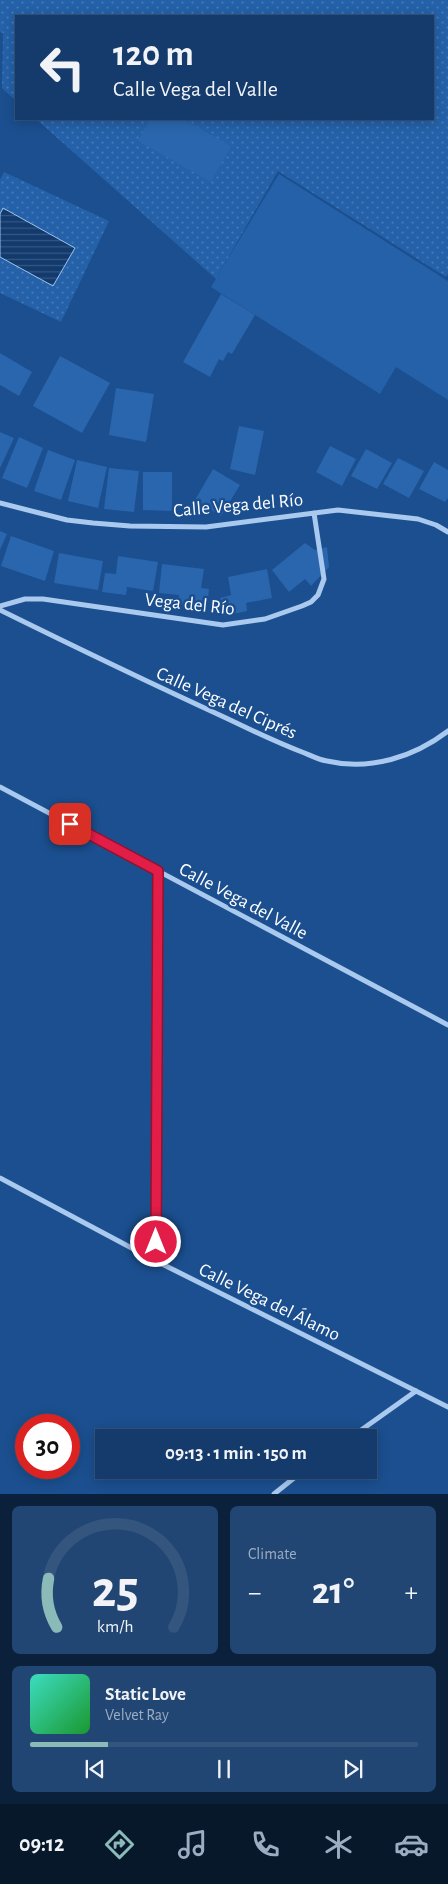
<!DOCTYPE html>
<html lang="en">
<head>
<meta charset="utf-8">
<style>
	:root { --surface:#143b6b; --page:#214673; --text:#f1f3f6; --muted:#9dadc1; --line:#33557e; --accent:#8bbbb9 }
	body { margin:0; font-family:"Alegreya Sans",sans-serif; background:var(--page); color:var(--text); height:100vh; display:flex; flex-direction:column; font-size:19px; white-space:nowrap }
	* { box-sizing:border-box; margin:0 }
	p { font-size:16px; color:var(--muted) }
	.icon { flex:none; width:28px; height:28px; fill:none; stroke:currentColor; stroke-width:2; stroke-linecap:round; stroke-linejoin:round }
	.map { position:relative; height:1494px; overflow:hidden }
	.side { display:flex; flex-direction:column; gap:12px; padding:12px; background:#0b203b; flex:1 }
	.side>* { flex:none }
	.top-card { position:absolute; left:15px; top:15px; width:419px; height:105px; border-radius:0px; box-shadow:0 2px 12px #0003,0 0 0 1px var(--line); background:#143b6b; color:var(--text); overflow:hidden }
	.speed { position:absolute; left:15px; top:1414px; display:flex; gap:10px; font-size:25px; font-weight:700; text-align:center }
	.speed>* { display:grid; place-content:center; width:65px; height:65px; border-radius:50%; background:var(--surface); box-shadow:0 2px 12px #0003,0 0 0 1px var(--line); line-height:1 }
	.speed .limit { border:8px solid #d22; background:#fff; color:#111 }
	.pin { position:absolute; display:grid; place-items:center; width:42px; height:42px; color:#fff; margin:-21px; border-radius:10px; box-shadow:0 2px 8px #0006 }
	.me { position:absolute; width:55px; margin:-28px; rotate:0deg; stroke-linejoin:round; filter:drop-shadow(0 0 4px #0008) }
	.turn { display:flex; align-items:center; gap:18px; height:105px; padding:0 15px; font-size:22px }
	.turn .icon { width:65px; height:65px; stroke-width:2.5 }
	.turn b { display:block; font-size:35px; line-height:42px }
	.big { font-size:38px; font-weight:700; line-height:1.1 }
	.side .widget { flex:1; display:flex; flex-direction:column; justify-content:center; gap:8px; min-width:0; padding:0 18px; border-radius:8px; background:var(--page) }
	.side .dial { align-items:center; gap:0 }
	.dial svg { height:130px; overflow:visible; fill:none; stroke:var(--line); stroke-width:7; stroke-linecap:round; text-anchor:middle }
	.dial text { fill:var(--text); stroke:none }
	.song { display:flex; align-items:center; gap:15px }
	.cover { width:60px; height:60px; border-radius:8px; background:linear-gradient(135deg,hsl(170 70% 55%),hsl(130 70% 35%)) }
	.played { height:5px; border-radius:2px; background:linear-gradient(90deg,var(--accent) 20%,var(--line) 20%) }
	.keys { display:flex; justify-content:space-around; direction:ltr }
	.heat { display:flex; justify-content:space-between; align-items:center; font-size:28px; direction:ltr }
	.side .tiles { flex:1; display:grid; gap:12px; grid-template-columns:1fr 1fr }
	.widget:last-child { grid-column:span 2 }
	.trip { position:absolute; left:95px; top:1429px; width:282px; height:50px; border-radius:0px; background:var(--surface); box-shadow:0 2px 12px #0003,0 0 0 1px var(--line); font-weight:700; line-height:50px; text-align:center }
	.tabs { display:flex; height:80px; justify-content:space-around; align-items:center; background:#08182b; color:var(--muted) }
	.tabs .icon { width:35px; height:35px }
	.tabs .current { color:var(--accent) }
	.tabs b { font-size:22px; color:var(--text) }
	.map>svg:first-child { display:block }
	.grass { fill:url(#grass-dots) }
	.pitch { fill:#2461a8 }
	.water { fill:url(#water-rules); stroke:#9cc4f0 }
	.building { fill:#2a66ad }
	.lines { fill:none; stroke-linecap:round; stroke-linejoin:round }
	.minor { stroke:#a9c9ee; stroke-width:5 }
	.route-casing { stroke:#92132f; stroke-width:12 }
	.route { stroke:#e11d48; stroke-width:9 }
	.labels { text-anchor:middle; stroke-width:5; stroke-linejoin:round; paint-order:stroke }
	.street-label { font-size:19px; fill:#fff; stroke:#1b4f8f }
</style>
</head>
<body>
<div class="map">
<svg width="448" height="1494" viewBox="0 0 448 1494">
	<defs>
		<pattern id="grass-dots" width="8" height="8" patternUnits="userSpaceOnUse" patternTransform="scale(1.25)"><rect width="8" height="8" fill="#2461a8"/><path d="M2 2h.1M6 6h.1" fill="none" stroke="#4579b5" stroke-width="1.8" stroke-linecap="round"/></pattern>
		<pattern id="water-rules" width="6" height="5" patternUnits="userSpaceOnUse" patternTransform="scale(1.25)"><rect width="6" height="5" fill="#123a6d"/><path d="M0 2.5h6" fill="none" stroke="#365883"/></pattern>
	</defs>
	<rect width="100%" height="100%" fill="#1b4f8f"/>
	<path class="grass" d="M0 0H448V274L446 277 278 171 216 279 36 119H432V16H16V101L2 88 3 33 0 32Z
		M4 172 109 221 61 322 0 293V180Z"/>
	<path class="pitch" d="M279 174 448 281V400L396 367 380 394 211 287Z"/>
	<path class="water" d="M3 208 75 248 53 286 0 257V214Z"/>
	<path class="building" d="M150 119H183L231 146 211 182 138 141Z
		M221 294 255 315 232 354 228 352 223 361 219 359 210 377 183 362Z
		M0 353 32 372 19 396 0 385Z
		M60 356 110 383 82 433 33 406Z
		M116 388 154 394 146 442 109 435Z
		M239 426 264 431 255 475 230 469Z
		M0 432 14 438 0 468Z
		M19 437 43 448 27 488 2 478Z
		M330 446 356 459 342 486 316 472Z
		M366 449 392 463 377 489 351 476Z
		M48 450 75 460 61 500 34 491Z
		M398 458 424 471 409 498 383 484Z
		M77 460 107 467 98 508 68 501Z
		M434 462 448 470V498L445 502 419 489Z
		M109 468 139 471 134 512 104 509Z
		M213 469 240 485 221 516 195 500Z
		M143 472H172V511L143 510Z
		M0 531 7 534 0 550Z
		M11 536 54 551 45 581 1 566Z
		M305 543 315 550 327 547 329 567 311 586 305 579 289 592 272 570Z
		M59 553 103 561 98 590 54 583Z
		M118 556 158 562 153 591 127 587 126 595 102 592 105 573 116 574Z
		M162 564 204 569 201 588 209 589 207 608 178 604 179 595 159 593Z
		M267 569 272 598 246 603 247 611 223 616 220 598 231 595 228 577Z"/>
	<g class="lines">
		<path class="minor" d="M0 503 67 520 93 523 130 526 206 527 338 510 418 519 436 525 448 532
			M0 606 25 599H43L223 625 265 619 302 606 311 602 318 595 324 579 314 513
			M0 610C75 647 150 683 226 718 251 730 276 742 302 752 310 755 319 760 327 761 370 771 414 757 448 731
			M0 787 448 1025
			M0 1178 156 1261 448 1407
			M156 1261 158 871
			M350 1438 416 1391
			M274 1494 304 1470"/>
	</g>
	<g class="lines">
		<defs>
			<path id="route" d="M70 824 158 871 156 1242"/>
		</defs>
		<use href="#route" class="route-casing"/>
		<use href="#route" class="route"/>
	</g>
	<g class="labels">
		<g class="street-label">
			<text transform="translate(238 504) rotate(-5)" y="7">Calle Vega del Río</text>
			<text transform="translate(190 603) rotate(6)" y="7">Vega del Río</text>
			<text transform="translate(227 702) rotate(24)" y="7">Calle Vega del Ciprés</text>
			<text transform="translate(244 900) rotate(28)" y="7">Calle Vega del Valle</text>
			<text transform="translate(270 1301) rotate(26)" y="7">Calle Vega del Álamo</text>
		</g>
	</g>
</svg>
<div class="speed"><div class="limit">30</div></div>
<div class="pin" style="left:70px;top:824px;background:#d93025"><svg class="icon" aria-label="arrive" viewBox="0 0 24 24"><path d="M6 21V4h12l-3 4 3 4H6"/></svg></div>
<svg class="me" style="left:156px;top:1242px" viewBox="-20 -20 40 40"><circle r="17" fill="#e11d48" stroke="#fff" stroke-width="3"/><path d="M0-11L8 9 0 5-8 9z" fill="#fff"/></svg>
<div class="trip">09:13 · 1 min · 150 m</div>
<div class="top-card">
<div class="turn"><svg class="icon" aria-label="left" viewBox="0 0 24 24"><path d="M17 20v-9H6M10 6l-5 5 5 5"/></svg><div><b>120 m</b>Calle Vega del Valle</div></div>
</div>
</div>
<section class="side">
<div class="tiles">
<div class="widget dial"><svg viewBox="0 0 100 80">
<path d="M14 69A42 42 0 1 1 86 69"/>
<path d="M14 69A42 42 0 0 1 9 39" stroke="#8bbbb9"/>
<text x="50" y="56" font-size="32" font-weight="700">25</text>
<text x="50" y="72" font-size="11">km/h</text>
</svg></div>
<div class="widget"><p>Climate</p>
<div class="heat"><a>−</a><b class="big">21°</b><a>+</a></div>
</div>
<div class="widget">
<div class="song"><i class="cover"></i><div><b>Static Love</b><p>Velvet Ray</p></div></div>
<div class="played"></div>
<div class="keys"><svg class="icon" aria-label="previous" viewBox="0 0 24 24"><path d="M18 5L8 12l10 7zM5 5v14"/></svg><svg class="icon" aria-label="pause" viewBox="0 0 24 24"><path d="M8 5v14M16 5v14"/></svg><svg class="icon" aria-label="next" viewBox="0 0 24 24"><path d="M6 5l10 7-10 7zM19 5v14"/></svg></div>
</div>
</div>
</section>
<nav class="tabs">
<b>09:12</b>
<svg class="icon current" aria-label="directions" viewBox="0 0 24 24"><path d="M12 3l9 9-9 9-9-9zM9 14v-3h6M13 9l2 2-2 2"/></svg>
<svg class="icon" aria-label="music" viewBox="0 0 24 24"><path d="M9 18V5l10-2v13"/><circle cx="6" cy="18" r="3"/><circle cx="16" cy="16" r="3"/></svg>
<svg class="icon" aria-label="phone" viewBox="0 0 24 24"><path d="M5 4h4l2 5-3 2q2 4 5 5l2-3 5 2v4C11 20 4 13 5 4z"/></svg>
<svg class="icon" aria-label="climate" viewBox="0 0 24 24"><path d="M12 3v18M4 7l16 10M4 17L20 7"/></svg>
<svg class="icon" aria-label="car" viewBox="0 0 24 24"><path d="M5 17H2v-5l4-1 3-4h7l3 4 3 1v5h-3M9 17h6M6 11h13"/><circle cx="7" cy="17" r="2"/><circle cx="17" cy="17" r="2"/></svg>
</nav>
</body>
</html>
